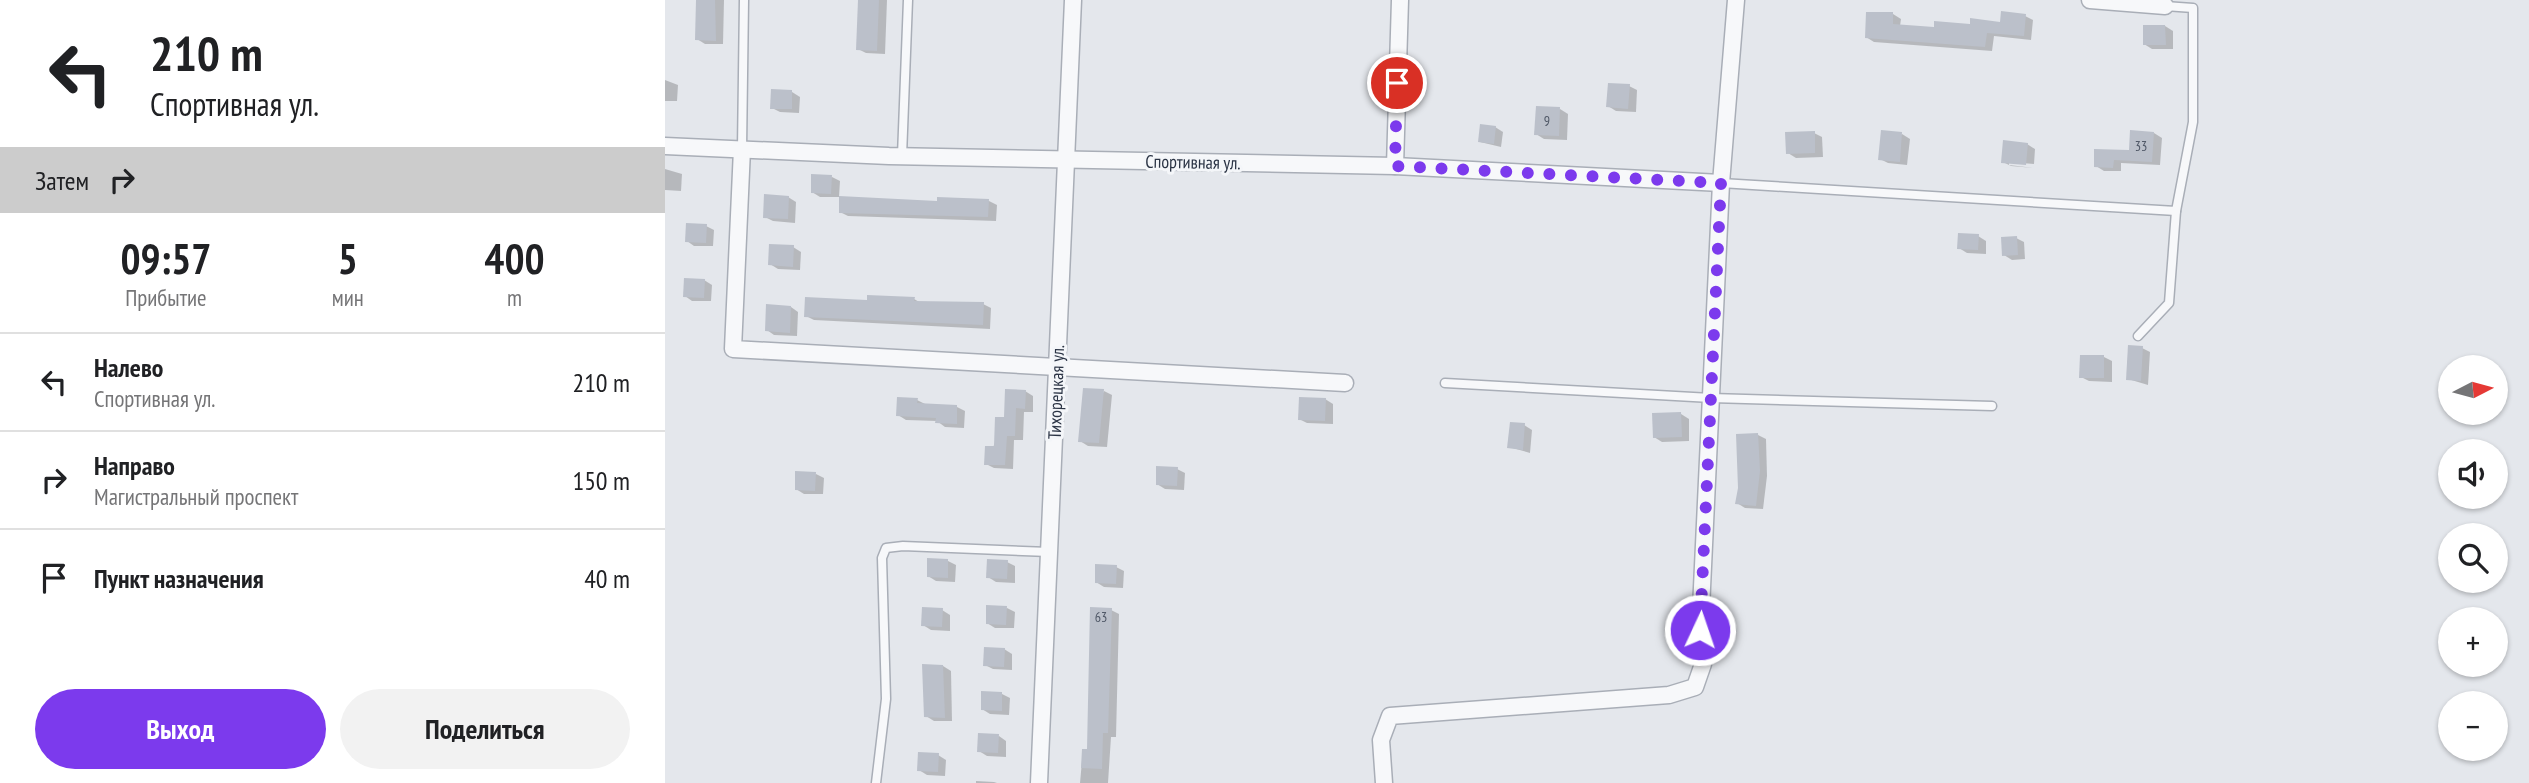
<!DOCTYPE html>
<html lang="ru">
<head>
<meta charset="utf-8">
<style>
	body { margin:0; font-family:"PT Sans Narrow",sans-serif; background:#f2f2f2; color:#202124; height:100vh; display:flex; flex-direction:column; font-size:26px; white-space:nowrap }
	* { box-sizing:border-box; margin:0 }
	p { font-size:23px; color:#757577 }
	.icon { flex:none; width:38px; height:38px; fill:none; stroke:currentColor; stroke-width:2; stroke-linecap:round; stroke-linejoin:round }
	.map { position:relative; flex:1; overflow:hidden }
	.panel { display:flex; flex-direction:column; background:#fff; width:665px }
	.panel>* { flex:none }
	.guide { background:#fff; color:#202124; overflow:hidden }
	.needle { width:46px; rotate:84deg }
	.buttons { position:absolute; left:1773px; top:355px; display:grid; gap:14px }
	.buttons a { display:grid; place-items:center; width:70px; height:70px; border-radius:50%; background:#fff; box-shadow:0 2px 5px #0004; font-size:35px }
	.pin { position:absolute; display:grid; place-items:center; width:60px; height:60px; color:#fff; margin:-30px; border:4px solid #fff; border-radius:50%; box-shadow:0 2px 7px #0007 }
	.me { position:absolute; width:77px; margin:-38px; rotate:3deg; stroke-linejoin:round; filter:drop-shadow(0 0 5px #0008) }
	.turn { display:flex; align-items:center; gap:24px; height:147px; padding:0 35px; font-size:32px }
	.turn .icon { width:91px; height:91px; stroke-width:2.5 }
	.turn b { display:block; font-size:49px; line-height:60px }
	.then { display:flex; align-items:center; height:66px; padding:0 35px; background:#0003; gap:14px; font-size:26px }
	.eta { display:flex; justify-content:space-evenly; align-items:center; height:119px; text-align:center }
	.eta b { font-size:42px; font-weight:800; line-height:49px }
	.cta { display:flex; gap:14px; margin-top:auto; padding:14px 35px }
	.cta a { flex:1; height:80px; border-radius:42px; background:#7c3aed; color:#fff; font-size:28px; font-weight:800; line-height:80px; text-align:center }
	.cta a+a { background:#f2f2f2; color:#202124 }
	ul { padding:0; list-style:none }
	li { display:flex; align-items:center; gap:21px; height:98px; padding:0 35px; border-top:2px solid #e0e0e0 }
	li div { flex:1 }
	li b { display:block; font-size:26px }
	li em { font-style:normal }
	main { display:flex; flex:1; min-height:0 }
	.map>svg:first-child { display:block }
	.shadow { fill:#0003 }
	.building { fill:#bbc0ca }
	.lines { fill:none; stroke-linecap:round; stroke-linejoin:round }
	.lane-casing { stroke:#a9aeb7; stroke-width:11 }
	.street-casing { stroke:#a9aeb7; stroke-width:19 }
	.lane { stroke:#f7f8fa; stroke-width:8 }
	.street { stroke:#f7f8fa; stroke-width:16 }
	.route { stroke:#7c3aed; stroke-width:12; stroke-dasharray:0 21.6 }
	.labels { text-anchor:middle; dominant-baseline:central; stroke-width:6; stroke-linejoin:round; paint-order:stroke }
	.number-label { font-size:14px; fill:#4f5766 }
	.street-label { font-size:18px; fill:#2b3445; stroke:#f4f6f9 }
</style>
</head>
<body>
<main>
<section class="panel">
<div class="guide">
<div class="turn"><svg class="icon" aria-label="left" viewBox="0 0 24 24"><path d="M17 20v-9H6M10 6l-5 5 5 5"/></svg><div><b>210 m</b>Спортивная ул.</div></div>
<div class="then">Затем<svg class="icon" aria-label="right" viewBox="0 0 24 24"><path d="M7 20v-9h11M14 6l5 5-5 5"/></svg></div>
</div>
<div class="eta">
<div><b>09:57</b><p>Прибытие</p></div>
<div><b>5</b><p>мин</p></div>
<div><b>400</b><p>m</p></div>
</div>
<ul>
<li><svg class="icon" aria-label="left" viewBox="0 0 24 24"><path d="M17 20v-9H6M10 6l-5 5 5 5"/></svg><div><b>Налево</b><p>Спортивная ул.</p></div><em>210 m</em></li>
<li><svg class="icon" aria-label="right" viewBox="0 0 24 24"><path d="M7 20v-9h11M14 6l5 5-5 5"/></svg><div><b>Направо</b><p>Магистральный проспект</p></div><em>150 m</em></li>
<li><svg class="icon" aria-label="arrive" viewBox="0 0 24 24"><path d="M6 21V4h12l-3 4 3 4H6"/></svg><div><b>Пункт назначения</b></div><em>40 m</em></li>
</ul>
<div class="cta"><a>Выход</a><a>Поделиться</a></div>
</section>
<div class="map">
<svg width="1864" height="783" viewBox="0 0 1864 783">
	<rect width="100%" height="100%" fill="#e4e7ec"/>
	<!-- shadow -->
	<g class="shadow">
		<polygon points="33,0 59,0 58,44 40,44 32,39"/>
		<polygon points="195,0 222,0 220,54 201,53 193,49"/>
		<polygon points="1228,14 1236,19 1235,26 1271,29 1337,24 1360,16 1368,20 1366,40 1329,36 1327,51 1209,42 1201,37"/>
		<polygon points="1500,26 1508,31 1508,49 1487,49 1479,44"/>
		<polygon points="0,80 13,85 12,101 0,101"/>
		<polygon points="964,86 972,90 971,112 951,111 943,106"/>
		<polygon points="127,92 135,97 134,113 115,112 107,108"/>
		<polygon points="895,109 903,114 902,140 879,139 871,134"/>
		<polygon points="830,127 838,132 836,147 815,142"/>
		<polygon points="1149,133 1157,137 1158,157 1131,158 1123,153"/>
		<polygon points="1489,133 1497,138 1495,165 1456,163 1456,171 1439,171 1431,166 1466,151"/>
		<polygon points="1237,134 1245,139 1242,165 1223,163 1215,159"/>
		<polygon points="1362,144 1370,149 1369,164 1344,162 1344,165 1369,168 1346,166 1338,162"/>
		<polygon points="0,169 17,174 16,191 0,190"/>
		<polygon points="167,177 175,181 174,197 155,197 147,192"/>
		<polygon points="123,197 131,202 130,223 108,221 100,217"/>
		<polygon points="324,201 332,205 331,221 183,216 175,212"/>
		<polygon points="41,226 49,230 48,246 29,246 22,241"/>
		<polygon points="1313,236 1321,241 1321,254 1302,253 1294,248"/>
		<polygon points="1351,238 1359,242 1360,259 1347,260 1339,255"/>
		<polygon points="128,247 136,252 135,270 113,269 105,264"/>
		<polygon points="39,280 47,285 46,301 27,301 20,296"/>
		<polygon points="249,299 256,303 318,304 326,308 325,329 149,320 141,316 203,302"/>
		<polygon points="126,307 133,312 132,336 109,335 102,330"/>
		<polygon points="1477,348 1485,352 1483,385 1463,379"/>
		<polygon points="1439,357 1447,361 1447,382 1424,381 1416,377"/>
		<polygon points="360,391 368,396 368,412 359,412 358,440 349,440 348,469 329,468 321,464 340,419"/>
		<polygon points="439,391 447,395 442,447 423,446 415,441"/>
		<polygon points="660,399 668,404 668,424 642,423 634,419"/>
		<polygon points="252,400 260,404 292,407 300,411 299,428 280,427 272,421 241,420 233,415"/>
		<polygon points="1016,414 1024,419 1024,441 997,442 989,437"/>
		<polygon points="859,425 867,430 865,453 844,447"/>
		<polygon points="1093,435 1101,439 1102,476 1098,509 1080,508 1072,503"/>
		<polygon points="512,469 520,473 519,490 500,489 492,484"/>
		<polygon points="151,474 159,478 158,494 139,494 131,489"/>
		<polygon points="283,561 291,565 290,582 271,581 263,576"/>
		<polygon points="342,562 350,566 350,583 331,582 323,577"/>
		<polygon points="451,567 459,571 458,588 439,587 431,582"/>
		<polygon points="342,608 350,612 349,628 330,628 322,623"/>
		<polygon points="277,610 285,615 285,631 266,630 258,625"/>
		<polygon points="446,610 454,614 451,737 446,737 443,783 415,783 418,750 423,751"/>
		<polygon points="339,649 347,654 347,670 328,669 320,665"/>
		<polygon points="278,666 286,671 287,721 269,721 261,716"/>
		<polygon points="337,694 345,698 344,715 325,714 317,709"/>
		<polygon points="334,736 341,741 341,757 322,756 314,751"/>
		<polygon points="273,755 281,760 280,776 262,775 254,770"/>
		<polygon points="311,781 329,782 332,783 311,783"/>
	</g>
	<!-- building -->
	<g class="building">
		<polygon points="31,0 50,0 51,41 30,40"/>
		<polygon points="193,0 214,0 212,51 191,50"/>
		<polygon points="1336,11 1361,14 1359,36 1322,33 1320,47 1200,38 1201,12 1228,12 1228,24 1269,27 1269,21 1305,24 1305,18 1335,22"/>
		<polygon points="1478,25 1500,25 1501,45 1478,45"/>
		<polygon points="943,83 965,84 963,109 941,107"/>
		<polygon points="106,89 127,90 127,109 105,109"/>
		<polygon points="871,106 895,107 894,136 869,135"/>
		<polygon points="815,124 831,126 829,144 813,142"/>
		<polygon points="1216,130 1237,132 1235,162 1213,160"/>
		<polygon points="1465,130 1489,132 1487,162 1449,160 1448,168 1429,167 1429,149 1464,150"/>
		<polygon points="1150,131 1150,153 1121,154 1120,132"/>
		<polygon points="1338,140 1363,143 1361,165 1336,163"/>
		<polygon points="146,174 167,175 166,194 146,193"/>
		<polygon points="99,194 124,196 123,219 98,218"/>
		<polygon points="174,196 272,201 272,197 324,199 323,217 174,213"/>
		<polygon points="21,223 42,224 41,243 20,242"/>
		<polygon points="1293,233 1314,234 1313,250 1292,249"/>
		<polygon points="1352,236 1353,255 1337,256 1336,237"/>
		<polygon points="104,244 129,245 128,267 103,265"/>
		<polygon points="19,278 40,279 39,298 18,297"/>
		<polygon points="202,295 250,297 249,301 319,302 318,325 139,317 140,297 202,300"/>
		<polygon points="101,304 126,306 125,333 100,331"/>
		<polygon points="1463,345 1478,346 1476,381 1461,380"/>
		<polygon points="1415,355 1439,355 1439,378 1414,378"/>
		<polygon points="418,388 439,389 434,443 413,442"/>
		<polygon points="340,389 361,390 360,409 351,408 350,436 342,436 340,465 319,465 320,446 329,446 330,417 339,417"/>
		<polygon points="232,397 253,398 252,403 292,405 292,424 270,423 271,418 231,416"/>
		<polygon points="634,397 661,398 660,421 633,420"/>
		<polygon points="1016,412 1017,437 988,438 987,413"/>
		<polygon points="845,422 860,423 858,450 842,448"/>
		<polygon points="1093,433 1095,471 1091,506 1070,504 1073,488 1071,434"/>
		<polygon points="491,466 513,467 512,486 491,485"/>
		<polygon points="130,471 151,472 150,491 130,490"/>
		<polygon points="262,558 283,559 283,578 262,577"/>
		<polygon points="322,559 343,560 342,579 321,578"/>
		<polygon points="430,564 452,565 451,584 430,583"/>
		<polygon points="321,605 342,606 341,625 321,624"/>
		<polygon points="257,607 278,608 277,627 256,626"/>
		<polygon points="425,607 447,608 443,733 438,733 437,769 416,768 417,749 422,749"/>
		<polygon points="319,647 340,648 339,667 318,666"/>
		<polygon points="257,664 278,665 280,718 259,717"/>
		<polygon points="316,691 337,692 337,711 316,710"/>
		<polygon points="313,733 334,734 333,753 312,752"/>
		<polygon points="253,752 274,753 273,772 252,771"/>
	</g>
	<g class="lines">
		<!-- lane casing -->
		<g class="lane-casing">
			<g id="lane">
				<polyline points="77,149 79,0"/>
				<polyline points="237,156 243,0"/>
				<polyline points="1056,183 1511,211 1528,122 1528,8 1500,6"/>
				<polyline points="1473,336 1504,303 1511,211"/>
				<polyline points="780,383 1046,398 1327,406"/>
				<polyline points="211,783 221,699 217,558 221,548 238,546 384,552"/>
			</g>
		</g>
		<!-- street casing -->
		<g class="street-casing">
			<g id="street">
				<polyline points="1425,0 1500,6"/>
				<polyline points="0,146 224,156 730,166 1056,183"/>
				<polyline points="77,149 68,349 680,383"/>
				<polyline points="730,166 735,0"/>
				<polyline points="374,783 408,0"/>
				<polyline points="719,783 716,740 725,716 1004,695 1030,687 1038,664 1035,630 1056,183 1071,0"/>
			</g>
		</g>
		<!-- lane -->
		<use href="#lane" class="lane"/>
		<!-- street -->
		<use href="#street" class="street"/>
	</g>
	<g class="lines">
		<!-- route -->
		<polyline class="route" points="732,83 730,166 1056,183 1035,630"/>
	</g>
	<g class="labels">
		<!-- number labels -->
		<g class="number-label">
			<text x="882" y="121">9</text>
			<text x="1476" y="146">33</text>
			<text x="436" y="617">63</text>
		</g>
		<!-- street labels -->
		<g class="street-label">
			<text transform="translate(528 162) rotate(1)">Спортивная ул.</text>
			<text transform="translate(391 392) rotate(-88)">Тихорецкая ул.</text>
		</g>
	</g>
</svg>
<div class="buttons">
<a><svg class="needle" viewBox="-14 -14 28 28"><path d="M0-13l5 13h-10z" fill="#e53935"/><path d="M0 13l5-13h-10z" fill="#757577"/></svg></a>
<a><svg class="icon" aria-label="sound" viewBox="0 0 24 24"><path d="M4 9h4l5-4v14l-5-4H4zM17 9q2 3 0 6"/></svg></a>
<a><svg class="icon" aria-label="search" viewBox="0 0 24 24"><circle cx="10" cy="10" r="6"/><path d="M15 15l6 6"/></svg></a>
<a>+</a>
<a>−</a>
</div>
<div class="pin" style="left:732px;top:83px;background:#d93025"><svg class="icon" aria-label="arrive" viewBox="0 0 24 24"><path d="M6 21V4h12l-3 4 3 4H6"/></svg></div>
<svg class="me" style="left:1035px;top:630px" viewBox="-20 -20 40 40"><circle r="17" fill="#7c3aed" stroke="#fff" stroke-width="3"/><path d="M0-11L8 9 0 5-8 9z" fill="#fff"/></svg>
</div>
</main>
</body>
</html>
